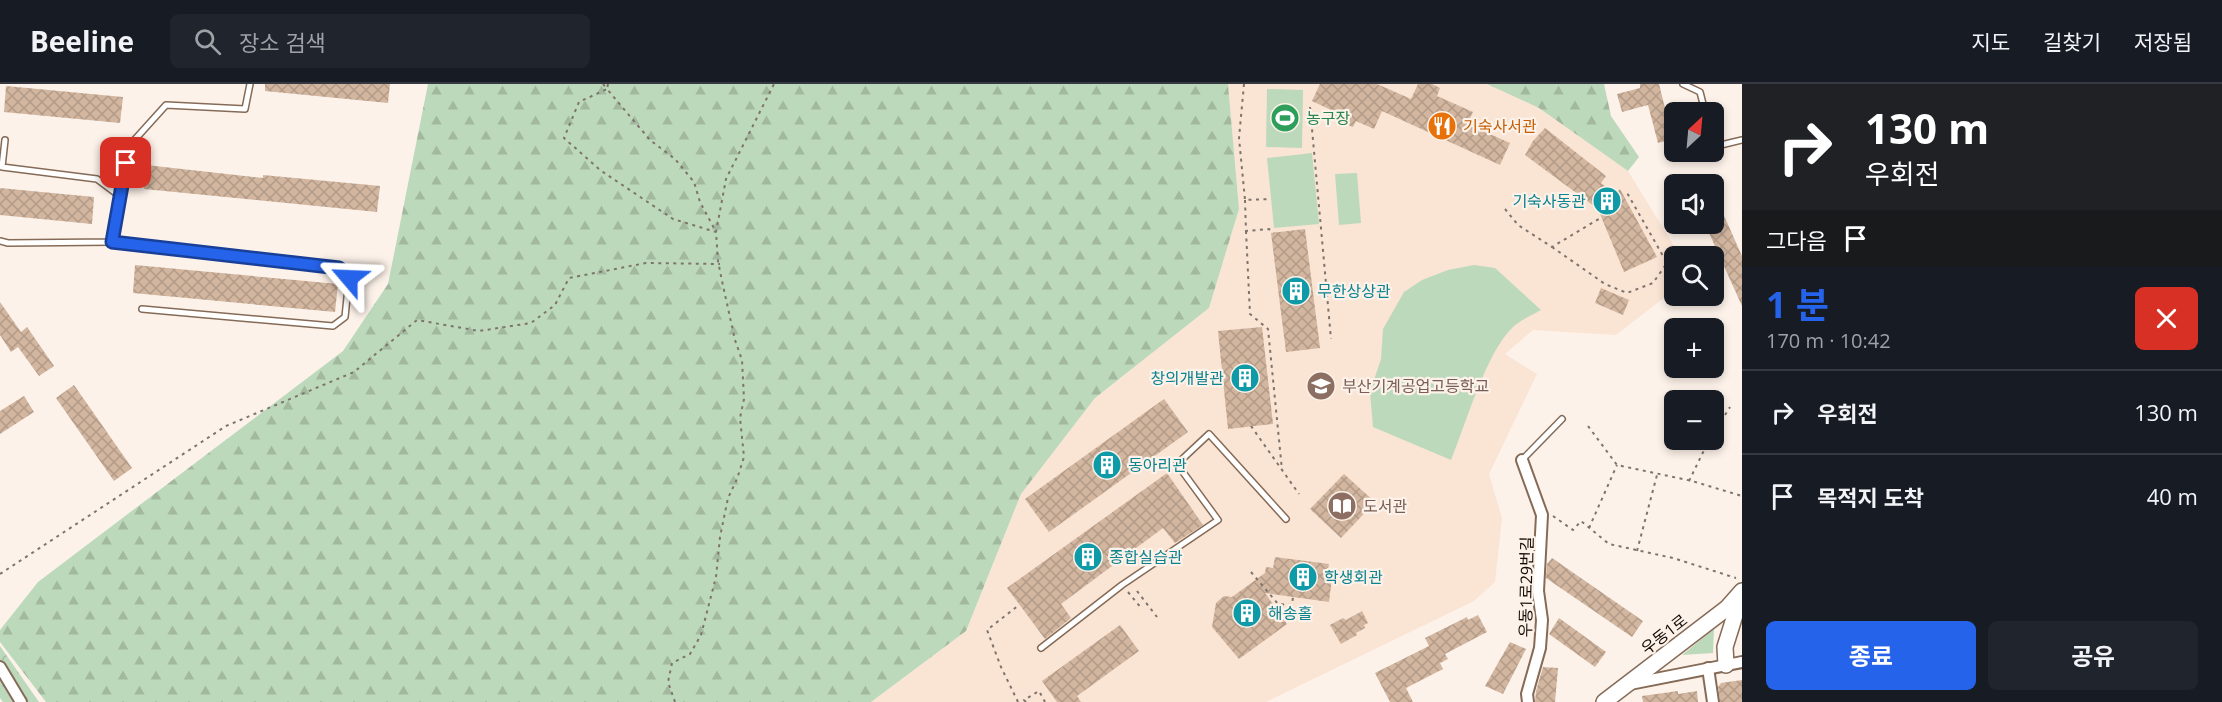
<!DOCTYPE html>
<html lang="ko">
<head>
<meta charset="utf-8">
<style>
	body { margin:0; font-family:"Open Sans","Noto Sans KR",sans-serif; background:#20242c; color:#f1f3f6; height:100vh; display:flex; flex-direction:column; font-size:22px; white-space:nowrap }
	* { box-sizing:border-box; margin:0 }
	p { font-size:20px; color:#9ea1a6 }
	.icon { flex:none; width:33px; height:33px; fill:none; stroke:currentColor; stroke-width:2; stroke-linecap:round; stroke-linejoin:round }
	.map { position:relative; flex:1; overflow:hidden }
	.sheet { display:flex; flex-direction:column; background:#171b24; width:480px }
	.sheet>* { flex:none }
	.guide { background:#202124; color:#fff; overflow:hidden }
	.needle { width:39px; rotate:26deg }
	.buttons { position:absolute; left:1664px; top:18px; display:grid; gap:12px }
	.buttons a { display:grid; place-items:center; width:60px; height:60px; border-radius:9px; background:#171b24; box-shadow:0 3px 9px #0003; font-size:30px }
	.pin { position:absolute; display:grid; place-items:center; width:51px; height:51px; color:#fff; margin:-26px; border-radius:12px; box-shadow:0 3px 9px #0006 }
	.me { position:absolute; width:66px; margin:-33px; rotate:296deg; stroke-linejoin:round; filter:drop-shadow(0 0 4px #0008) }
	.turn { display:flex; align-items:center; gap:21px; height:126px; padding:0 24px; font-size:27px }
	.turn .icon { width:78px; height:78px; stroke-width:2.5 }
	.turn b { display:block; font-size:42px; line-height:51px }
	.then { display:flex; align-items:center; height:57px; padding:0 24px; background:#0003; gap:12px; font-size:22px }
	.round { display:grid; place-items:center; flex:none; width:63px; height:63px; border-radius:9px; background:#20242c }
	.summary { display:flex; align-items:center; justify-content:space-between; height:102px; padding:0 24px }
	h1 { font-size:36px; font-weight:700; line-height:45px; color:#2563eb }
	.button { display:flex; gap:12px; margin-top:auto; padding:12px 24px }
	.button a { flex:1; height:69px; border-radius:9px; background:#2563eb; color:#fff; font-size:24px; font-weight:700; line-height:69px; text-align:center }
	.button a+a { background:#20242c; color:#f1f3f6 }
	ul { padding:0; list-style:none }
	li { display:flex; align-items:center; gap:18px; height:84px; padding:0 24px; border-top:2px solid #363941 }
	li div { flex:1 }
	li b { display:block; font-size:22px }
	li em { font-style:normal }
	header { display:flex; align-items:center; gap:36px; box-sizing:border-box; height:84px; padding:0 30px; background:#171b24; border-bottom:2px solid #363941 }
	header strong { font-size:28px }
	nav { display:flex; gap:33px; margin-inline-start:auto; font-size:21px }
	.search { width:420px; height:54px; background:#20242c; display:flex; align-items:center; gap:15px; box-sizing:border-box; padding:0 21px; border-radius:9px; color:#9ea1a6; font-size:22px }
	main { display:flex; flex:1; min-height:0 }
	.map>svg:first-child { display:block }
	.built { fill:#fae4d4 }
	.grass { fill:#bdd9bb }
	.forest { fill:url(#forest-firs) }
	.park { fill:url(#park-crowns) }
	.building { fill:url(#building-cross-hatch) }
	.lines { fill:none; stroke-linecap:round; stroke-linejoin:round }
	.lane-casing { stroke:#856b57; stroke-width:8 }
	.street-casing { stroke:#856b57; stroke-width:14 }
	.secondary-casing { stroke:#856b57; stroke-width:18 }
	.path { stroke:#7e746d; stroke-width:2; stroke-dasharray:3 4.5; stroke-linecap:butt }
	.lane { stroke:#fff; stroke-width:5 }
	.street { stroke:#fff; stroke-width:10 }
	.secondary { stroke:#fff; stroke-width:15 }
	.route-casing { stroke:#184099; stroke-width:15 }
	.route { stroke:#2563eb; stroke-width:10 }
	.labels { text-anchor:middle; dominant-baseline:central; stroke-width:4.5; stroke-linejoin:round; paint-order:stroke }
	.leisure-label { font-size:16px; fill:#27864d; stroke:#fdf2e9; text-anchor:start }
	.food-label { font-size:16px; fill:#c56008; stroke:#fdf2e9; text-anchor:start }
	.culture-label { font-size:16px; fill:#0d838f; stroke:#fdf2e9; text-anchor:start }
	.education-label { font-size:16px; fill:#785e54; stroke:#fdf2e9; text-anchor:start }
	.street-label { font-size:16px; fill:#140b05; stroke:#fdf2e9 }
</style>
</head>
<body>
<header>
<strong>Beeline</strong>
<div class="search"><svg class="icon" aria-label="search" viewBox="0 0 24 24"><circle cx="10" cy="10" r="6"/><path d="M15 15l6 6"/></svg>장소 검색</div>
<nav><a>지도</a><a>길찾기</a><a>저장됨</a></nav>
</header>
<main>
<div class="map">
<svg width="1742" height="618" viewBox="0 0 1742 618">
	<defs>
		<pattern id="forest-firs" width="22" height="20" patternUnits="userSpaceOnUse" patternTransform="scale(1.5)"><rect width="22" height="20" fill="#bdd9bb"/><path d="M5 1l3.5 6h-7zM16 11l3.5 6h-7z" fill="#a2b99f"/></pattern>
		<pattern id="park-crowns" width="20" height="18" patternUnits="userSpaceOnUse" patternTransform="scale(1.5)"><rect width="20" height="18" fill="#bdd9bb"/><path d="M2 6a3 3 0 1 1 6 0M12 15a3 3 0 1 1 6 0" fill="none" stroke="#a2b99f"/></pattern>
		<pattern id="building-cross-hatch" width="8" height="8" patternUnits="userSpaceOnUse" patternTransform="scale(1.5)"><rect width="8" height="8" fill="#d2b6a0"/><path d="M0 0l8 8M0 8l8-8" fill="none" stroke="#b39b88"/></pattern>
	</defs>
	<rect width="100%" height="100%" fill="#fdf2e9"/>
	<!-- built -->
	<polygon class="built" points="1228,0 1488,0 1539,24 1628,87 1679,170 1680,172 1674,172 1674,206 1616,251 1533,246 1505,270 1537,290 1489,390 1502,434 1495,498 1474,517 1266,618 871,618 966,547 1021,410 1095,314 1209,224 1239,125"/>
	<!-- grass -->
	<g class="grass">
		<polygon points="1267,5 1303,6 1302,64 1266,63"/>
		<polygon points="1312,69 1319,140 1274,144 1267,74"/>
		<polygon points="1357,89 1361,139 1339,141 1335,90"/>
		<path d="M1474,181L1495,184L1541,226C1532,231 1521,236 1513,243C1486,268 1466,340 1451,376L1373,343L1370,308L1381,275L1383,245L1404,208L1422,196L1448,186Z"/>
		<polygon points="1714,545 1713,569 1682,571"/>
	</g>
	<!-- forest -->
	<g class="forest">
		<polygon points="428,0 1228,0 1239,125 1209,224 1095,314 1021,410 966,547 871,618 46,618 0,558 0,546 38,498 343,267 388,200"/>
		<polygon points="1487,0 1604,0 1611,32 1639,73 1628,87 1539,24"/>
	</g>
	<!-- park -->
	<polygon class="park" points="0,562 39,618 3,618 0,614"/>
	<!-- building -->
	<g class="building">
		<polygon points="265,0 390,0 388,19 265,7"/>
		<polygon points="1320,0 1377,0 1411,15 1418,0 1432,0 1440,4 1437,12 1473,28 1467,40 1510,59 1500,81 1382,27 1374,45 1356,37 1353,43 1328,32 1331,26 1312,17"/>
		<polygon points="1640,0 1659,0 1668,36 1674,35 1674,55 1658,59 1648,21 1622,28 1617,10 1640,4"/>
		<polygon points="6,2 123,13 120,39 4,28"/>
		<polygon points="1545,44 1606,92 1601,99 1615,110 1620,105 1657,173 1624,188 1598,125 1525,71 1533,57"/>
		<polygon points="146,81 263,94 263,91 380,102 377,128 144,105"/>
		<polygon points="0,104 94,113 92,140 0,131"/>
		<polygon points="1713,107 1742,172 1742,222 1705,140 1713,140"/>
		<polygon points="1305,145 1320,264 1286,268 1271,149"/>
		<polygon points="135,181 338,200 335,228 133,209"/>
		<polygon points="1601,204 1629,216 1623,231 1595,219"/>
		<polygon points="0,218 21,248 27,243 54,282 39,292 18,263 11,268 0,251"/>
		<polygon points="1262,243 1273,340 1228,345 1218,247"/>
		<polygon points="74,301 132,384 114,397 56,314"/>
		<polygon points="24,312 34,328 0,350 0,327"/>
		<polygon points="1164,315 1188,348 1049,448 1025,415"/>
		<polygon points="1167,389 1203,441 1175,459 1163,444 1061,520 1071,534 1045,555 1007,504"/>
		<polygon points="1344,390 1375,418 1341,454 1310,425"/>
		<polygon points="1275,473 1329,480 1328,485 1333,485 1329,518 1265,509 1287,540 1239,575 1212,543 1216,519 1224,512 1232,513 1265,489 1266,483 1273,484"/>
		<polygon points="1552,474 1643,537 1632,553 1546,494 1547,480"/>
		<polygon points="1362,527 1368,539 1364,541 1365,544 1356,549 1357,551 1341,560 1330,541 1343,534 1346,536"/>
		<polygon points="1478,531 1487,548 1445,570 1448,575 1440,579 1443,585 1406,604 1413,618 1390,618 1375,589 1429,562 1425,554 1467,533 1468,536"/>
		<polygon points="1559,534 1606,568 1595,583 1549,550"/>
		<polygon points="1120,541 1139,567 1077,612 1081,618 1057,618 1042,597"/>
		<polygon points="1510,558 1526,565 1503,610 1485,602"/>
		<polygon points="1543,583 1558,584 1555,618 1535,618 1536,607"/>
		<polygon points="1742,596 1742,618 1720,618 1718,603 1721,599"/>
		<polygon points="1678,607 1678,610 1697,607 1698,618 1643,618 1642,612"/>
	</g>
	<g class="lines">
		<!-- lane casing -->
		<g class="lane-casing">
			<g id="lane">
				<polyline points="1683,0 1700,8 1705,28"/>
				<polyline points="1713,53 1721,61 1742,56"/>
				<polyline points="121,113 129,62 166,21 245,25 250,0"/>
				<polyline points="0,157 8,159 113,158 121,113 97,95 2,83 5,56"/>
				<polyline points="113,158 339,184 349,194 345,233 333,242 142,225"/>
				<polyline points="1522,376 1562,335"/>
				<polyline points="1041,564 1122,501 1218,436 1177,380 1209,350 1286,435"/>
			</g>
		</g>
		<!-- street casing -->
		<g class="street-casing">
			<g id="street">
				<polyline points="1522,376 1542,431 1538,507 1542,536 1540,564 1527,610 1528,618"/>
				<polyline points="0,583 21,618"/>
				<polyline points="1708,584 1713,618"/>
				<polyline points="1630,600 1742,578"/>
			</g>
		</g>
		<!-- secondary casing -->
		<g class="secondary-casing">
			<g id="secondary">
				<polyline points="1726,581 1725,563 1741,512"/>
				<polyline points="1604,618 1727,524 1742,507"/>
			</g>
		</g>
		<!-- path -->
		<g class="path">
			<polyline points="603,0 607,5 579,18 564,54 600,86 673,135 716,148"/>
			<polyline points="608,0 607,5 650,56 675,75 694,98 700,118 715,146"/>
			<polyline points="1244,0 1239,54 1245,116 1271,115"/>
			<polyline points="1310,23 1331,255"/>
			<polyline points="1245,116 1246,147 1269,145 1274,149"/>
			<polyline points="1505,125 1518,141 1552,163 1602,133"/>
			<polyline points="1246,147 1250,230 1268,245 1282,386"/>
			<polyline points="1552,163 1605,200 1627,209 1653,199 1667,179 1626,107"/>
			<polyline points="1251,342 1299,410"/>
			<polyline points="1588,342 1617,381 1692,397 1742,412"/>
			<polyline points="1713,350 1730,323"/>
			<polyline points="1689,397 1709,356"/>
			<polyline points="1553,432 1573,446 1581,437 1609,460 1673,474 1736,494"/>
			<polyline points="1589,444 1617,381"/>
			<polyline points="1637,467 1657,391"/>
			<polyline points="1251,488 1278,520 1292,521 1293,513"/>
			<polyline points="0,490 226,342 354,288 417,236 479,247 531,239 555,221 569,194 646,179 720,180"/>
			<polyline points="1137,507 1157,533"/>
			<polyline points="1128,508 1142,525"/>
			<polyline points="675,618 668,598 672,579 690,570 701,551 716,493 720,453 728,414 737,395 744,373 740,334 744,315 742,276 735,256 722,197 718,177 716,148 726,95 774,0"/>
			<polyline points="1018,618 1001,583 987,546 1019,521"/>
			<polyline points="1026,618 1024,616 1039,607 1045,618"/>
		</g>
		<!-- lane -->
		<use href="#lane" class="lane"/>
		<!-- street -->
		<use href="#street" class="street"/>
		<!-- secondary -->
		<use href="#secondary" class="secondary"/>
	</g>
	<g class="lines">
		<!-- route casing -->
		<g class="route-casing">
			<polyline id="route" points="126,79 112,158 339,184 349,194"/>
		</g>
		<!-- route -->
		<use href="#route" class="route"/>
	</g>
	<!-- icons -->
	<defs>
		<g id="stadium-disc" transform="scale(1.5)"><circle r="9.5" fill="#2e9e5b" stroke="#fdf2e9"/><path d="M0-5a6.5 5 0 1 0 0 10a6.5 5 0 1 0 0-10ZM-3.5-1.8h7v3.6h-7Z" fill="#fff"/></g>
		<g id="restaurant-disc" transform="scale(1.5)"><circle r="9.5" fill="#e8710a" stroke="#fdf2e9"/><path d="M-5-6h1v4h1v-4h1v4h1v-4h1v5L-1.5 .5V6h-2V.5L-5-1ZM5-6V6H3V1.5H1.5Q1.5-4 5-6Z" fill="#fff"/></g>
		<g id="building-disc" transform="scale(1.5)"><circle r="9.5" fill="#0f9aa8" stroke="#fdf2e9"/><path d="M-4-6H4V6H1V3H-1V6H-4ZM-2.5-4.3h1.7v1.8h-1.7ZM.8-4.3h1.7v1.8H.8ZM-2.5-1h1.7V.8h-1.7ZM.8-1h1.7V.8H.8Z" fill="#fff"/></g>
		<g id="school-disc" transform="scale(1.5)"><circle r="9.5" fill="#8d6e63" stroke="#fdf2e9"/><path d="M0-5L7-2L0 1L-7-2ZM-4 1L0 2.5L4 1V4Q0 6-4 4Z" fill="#fff"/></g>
		<g id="library-disc" transform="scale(1.5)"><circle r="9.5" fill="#8d6e63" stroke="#fdf2e9"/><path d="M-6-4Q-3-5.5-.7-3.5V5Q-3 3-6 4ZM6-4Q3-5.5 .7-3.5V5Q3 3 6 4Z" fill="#fff"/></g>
	</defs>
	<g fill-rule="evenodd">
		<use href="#stadium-disc" x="1285" y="34"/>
		<use href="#restaurant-disc" x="1442" y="42"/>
		<use href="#building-disc" x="1607" y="117"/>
		<use href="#building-disc" x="1296" y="207"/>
		<use href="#building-disc" x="1245" y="294"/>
		<use href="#school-disc" x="1321" y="302"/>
		<use href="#building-disc" x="1107" y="381"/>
		<use href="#library-disc" x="1342" y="422"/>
		<use href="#building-disc" x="1088" y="473"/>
		<use href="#building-disc" x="1303" y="493"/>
		<use href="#building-disc" x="1247" y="529"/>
	</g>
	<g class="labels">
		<!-- leisure labels -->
		<g class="leisure-label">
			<text x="1306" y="34">농구장</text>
		</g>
		<!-- food labels -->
		<g class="food-label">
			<text x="1463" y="42">기숙사서관</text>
		</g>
		<!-- culture labels -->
		<g class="culture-label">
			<text x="1586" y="117" text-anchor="end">기숙사동관</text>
			<text x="1317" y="207">무한상상관</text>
			<text x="1224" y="294" text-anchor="end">창의개발관</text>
			<text x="1128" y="381">동아리관</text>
			<text x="1109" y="473">종합실습관</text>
			<text x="1324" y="493">학생회관</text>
			<text x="1268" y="529">해송홀</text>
		</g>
		<!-- education labels -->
		<g class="education-label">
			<text x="1342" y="302">부산기계공업고등학교</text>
			<text x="1363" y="422">도서관</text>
		</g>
		<!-- street labels -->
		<g class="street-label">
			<text transform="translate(1526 503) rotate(-89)">우동1로29번길</text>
			<text transform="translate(1664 550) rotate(-38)">우동1로</text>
		</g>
	</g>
</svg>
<div class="buttons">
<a><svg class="needle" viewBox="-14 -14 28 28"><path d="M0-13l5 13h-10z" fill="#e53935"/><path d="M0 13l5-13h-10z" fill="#9ea1a6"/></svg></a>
<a><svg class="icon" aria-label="sound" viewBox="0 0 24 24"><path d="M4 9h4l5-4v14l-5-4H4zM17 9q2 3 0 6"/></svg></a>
<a><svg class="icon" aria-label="search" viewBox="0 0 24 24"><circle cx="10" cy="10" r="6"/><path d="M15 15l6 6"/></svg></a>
<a>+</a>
<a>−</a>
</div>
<div class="pin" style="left:126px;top:79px;background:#d93025"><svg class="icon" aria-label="arrive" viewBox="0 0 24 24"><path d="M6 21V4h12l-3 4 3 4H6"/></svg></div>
<svg class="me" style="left:349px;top:194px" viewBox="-20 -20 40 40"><path d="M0-17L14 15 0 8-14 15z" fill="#2563eb" stroke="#fff" stroke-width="4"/></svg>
</div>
<section class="sheet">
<div class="guide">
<div class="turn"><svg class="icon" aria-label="right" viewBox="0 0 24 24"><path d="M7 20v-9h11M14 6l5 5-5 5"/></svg><div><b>130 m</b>우회전</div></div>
<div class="then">그다음<svg class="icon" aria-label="arrive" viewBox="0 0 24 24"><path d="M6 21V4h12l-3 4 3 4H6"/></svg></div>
</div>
<div class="summary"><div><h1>1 분</h1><p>170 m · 10:42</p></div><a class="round" style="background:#d93025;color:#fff"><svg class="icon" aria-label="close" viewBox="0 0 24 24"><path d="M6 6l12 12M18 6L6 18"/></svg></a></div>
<ul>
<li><svg class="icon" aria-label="right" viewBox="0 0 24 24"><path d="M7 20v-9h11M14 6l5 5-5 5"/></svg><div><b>우회전</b></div><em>130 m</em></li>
<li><svg class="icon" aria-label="arrive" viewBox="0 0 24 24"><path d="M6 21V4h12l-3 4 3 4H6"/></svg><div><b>목적지 도착</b></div><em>40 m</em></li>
</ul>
<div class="button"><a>종료</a><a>공유</a></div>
</section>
</main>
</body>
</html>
